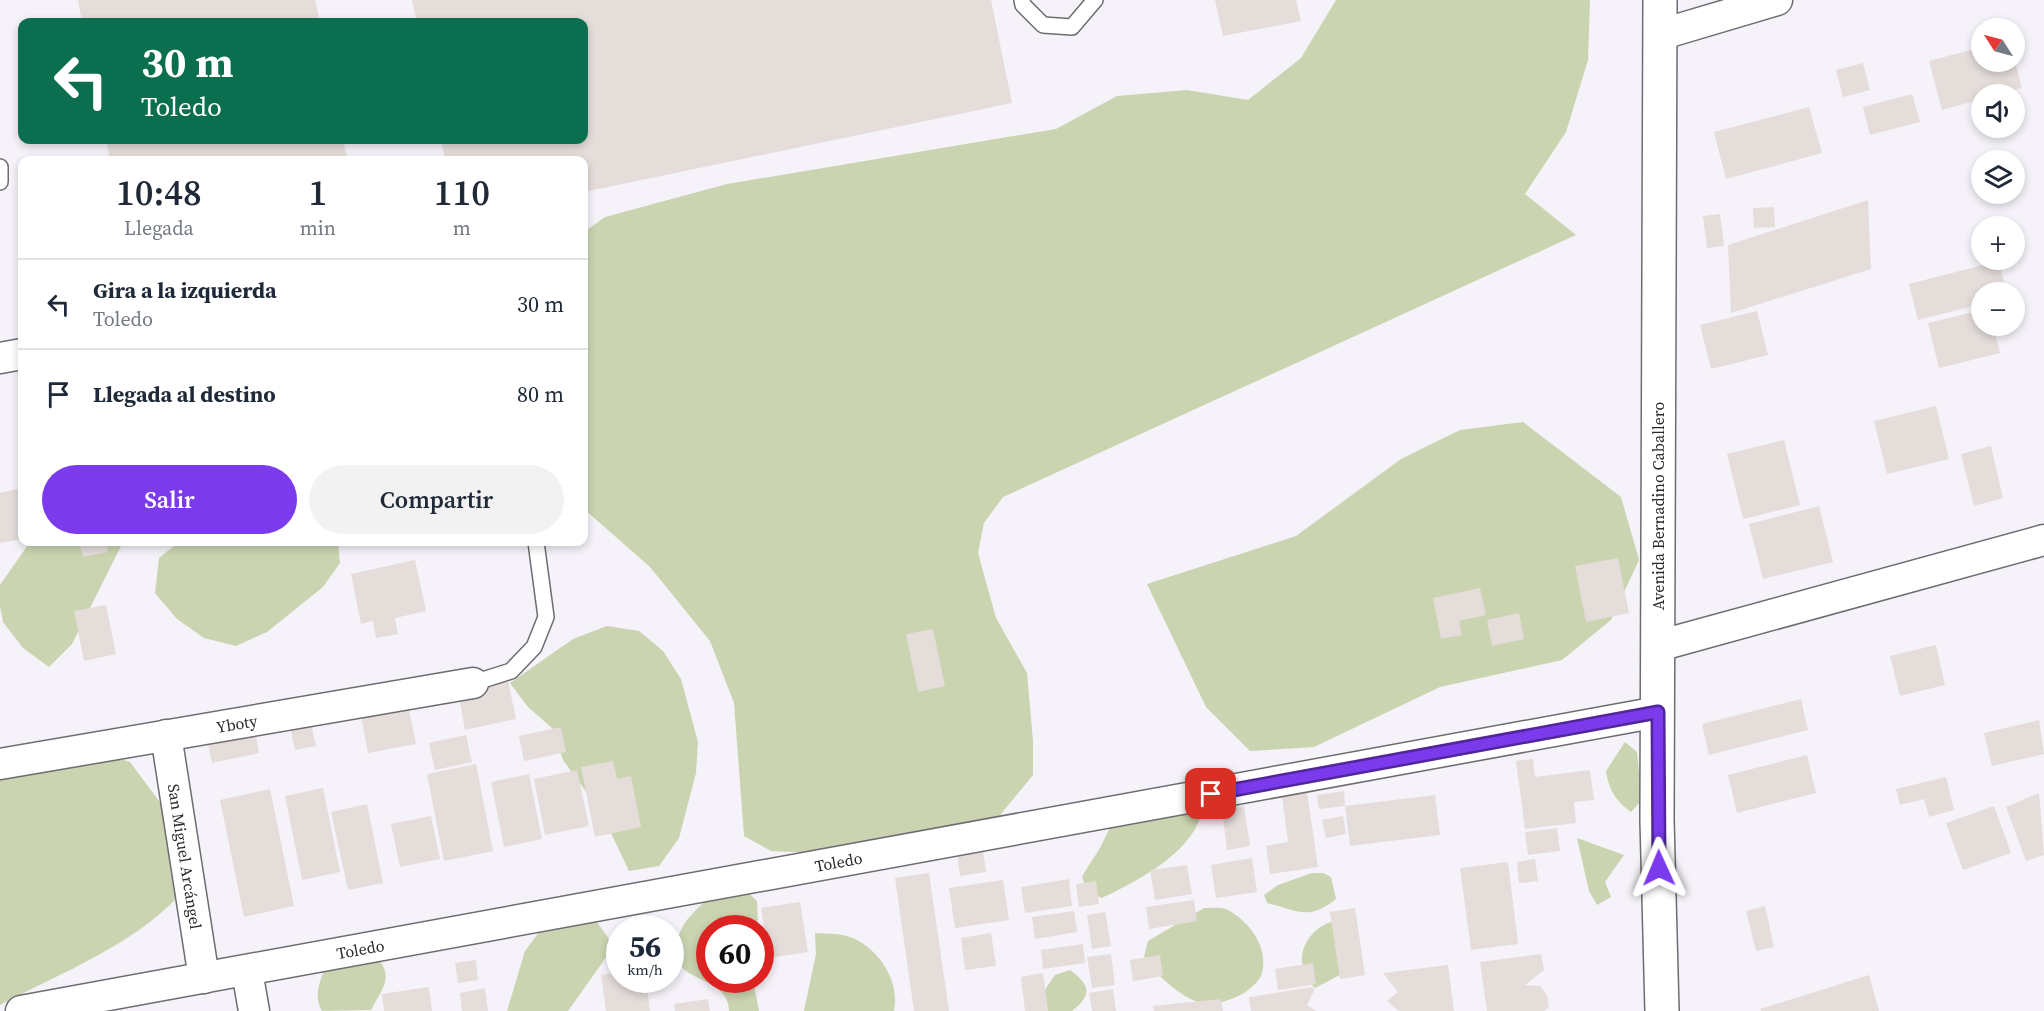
<!DOCTYPE html>
<html lang="es">
<head>
<meta charset="utf-8">
<style>
	body { margin:0; font-family:"Source Serif 4",serif; background:#f2f2f3; color:#1f2937; height:100vh; display:flex; flex-direction:column; font-size:22px; white-space:nowrap }
	* { box-sizing:border-box; margin:0 }
	p { font-size:20px; color:#747a83 }
	.icon { flex:none; width:33px; height:33px; fill:none; stroke:currentColor; stroke-width:2; stroke-linecap:round; stroke-linejoin:round }
	.map { position:relative; flex:1; overflow:hidden }
	.sheet { position:absolute; left:18px; top:156px; width:570px; height:390px; display:flex; flex-direction:column; background:#fff; border-radius:12px; box-shadow:0 3px 9px #0003 }
	.sheet>* { flex:none }
	.guide { position:absolute; left:18px; top:18px; width:570px; height:126px; border-radius:12px; box-shadow:0 3px 9px #0003; background:#0b6e4f; color:#fff; overflow:hidden }
	.needle { width:39px; rotate:306deg }
	.fabs { position:absolute; left:1971px; top:18px; display:grid; gap:12px }
	.fabs a { display:grid; place-items:center; width:54px; height:54px; border-radius:50%; background:#fff; box-shadow:0 3px 9px #0003; font-size:30px }
	.speed { position:absolute; left:606px; top:915px; display:flex; gap:12px; font-size:30px; font-weight:700; text-align:center }
	.speed>* { display:grid; place-content:center; width:78px; height:78px; border-radius:50%; background:#fff; box-shadow:0 3px 9px #0003; line-height:1 }
	.speed small { font-size:15px; font-weight:400 }
	.speed .limit { border:9px solid #d22; background:#fff; color:#111 }
	.pin { position:absolute; display:grid; place-items:center; width:51px; height:51px; color:#fff; margin:-26px; border-radius:12px; box-shadow:0 3px 9px #0006 }
	.me { position:absolute; width:66px; margin:-33px; rotate:359deg; stroke-linejoin:round; filter:drop-shadow(0 0 4px #0008) }
	.turn { display:flex; align-items:center; gap:21px; height:126px; padding:0 24px; font-size:27px }
	.turn .icon { width:78px; height:78px; stroke-width:2.5 }
	.turn b { display:block; font-size:42px; line-height:51px }
	.eta { display:flex; justify-content:space-evenly; align-items:center; height:102px; text-align:center }
	.eta b { font-size:36px; font-weight:600; line-height:42px }
	.action { display:flex; gap:12px; margin-top:auto; padding:12px 24px }
	.action a { flex:1; height:69px; border-radius:36px; background:#7c3aed; color:#fff; font-size:24px; font-weight:600; line-height:69px; text-align:center }
	.action a+a { background:#f2f2f3; color:#1f2937 }
	ul { padding:0; list-style:none }
	li { display:flex; align-items:center; gap:18px; height:90px; padding:0 24px; border-top:2px solid #e0e1e3 }
	li div { flex:1 }
	li b { display:block; font-size:22px }
	li em { font-style:normal }
	.map>svg:first-child { display:block }
	.green { fill:#cad4b0 }
	.building { fill:#e4ddda }
	.lines { fill:none; stroke-linecap:round; stroke-linejoin:round }
	.service-casing { stroke:#6e6b71; stroke-width:18 }
	.minor-casing { stroke:#6e6b71; stroke-width:33 }
	.primary-casing { stroke:#6e6b71; stroke-width:36 }
	.service { stroke:#fff; stroke-width:15 }
	.minor { stroke:#fff; stroke-width:30 }
	.primary { stroke:#fff; stroke-width:33 }
	.route-casing { stroke:#51269a; stroke-width:15 }
	.route { stroke:#7c3aed; stroke-width:10 }
	.labels { text-anchor:middle; dominant-baseline:central; stroke-width:6; stroke-linejoin:round; paint-order:stroke }
	.street-label { font-size:16px; fill:#29282a; stroke:#fff }
</style>
</head>
<body>
<div class="map">
<svg width="2044" height="1011" viewBox="0 0 2044 1011">
	<rect width="100%" height="100%" fill="#f5f2f9"/>
	<!-- green -->
	<g class="green">
		<polygon points="1336,0 1590,0 1588,60 1566,132 1525,194 1576,235 1003,497 984,523 978,553 996,618 1027,673 1033,741 1033,775 992,825 867,855 771,851 744,836 734,703 710,641 650,567 584,509 584,232 605,217 727,184 1056,129 1117,96 1187,90 1248,100 1301,58"/>
		<polygon points="1523,422 1621,497 1639,560 1611,620 1562,660 1440,687 1314,747 1250,751 1206,707 1147,584 1296,536 1401,459 1460,430"/>
		<polygon points="30,542 123,542 72,644 49,667 23,648 3,622 0,606 0,585"/>
		<polygon points="179,542 338,542 340,563 323,587 267,632 236,646 204,638 177,619 155,593 159,558"/>
		<polygon points="607,626 639,631 663,651 681,679 698,742 696,773 679,838 659,866 629,871 601,812 563,760 552,728 528,707 510,683 573,639"/>
		<path d="M1625,742L1637,752L1642,800L1631,812C1615,800 1609,790 1606,771Z"/>
		<path d="M95,751L130,762L182,832L179,896C131,946 61,973 0,1005V753Z"/>
		<path d="M1158,787L1175,788L1202,810C1195,851 1138,881 1102,898L1088,892L1082,877C1088,865 1096,856 1102,844C1118,813 1121,794 1158,787Z"/>
		<polygon points="1577,838 1624,855 1605,882 1611,897 1597,905 1589,891"/>
		<path d="M1312,873H1323L1331,877L1336,899C1308,921 1299,911 1267,903L1264,895L1278,885Z"/>
		<path d="M745,890L757,901L758,928H710V980H753L759,1011H729C729,969 655,988 681,930C687,916 705,902 715,891Z"/>
		<path d="M1204,908C1210,908 1220,907 1226,909C1249,920 1269,948 1262,973C1260,981 1251,988 1244,993C1236,998 1214,1006 1205,1004C1183,1000 1156,975 1144,957L1148,941Z"/>
		<polygon points="594,918 614,946 568,1011 507,1011 525,951 545,924"/>
		<path d="M1333,921L1349,964L1338,976L1315,988C1290,964 1303,931 1333,921Z"/>
		<path d="M815,933C828,934 841,933 853,938C880,950 900,982 894,1011H804L816,954Z"/>
		<path d="M374,954C395,976 384,986 371,1010L322,1011C314,997 319,984 324,970Z"/>
		<path d="M1070,970C1090,985 1093,994 1072,1011H1046L1038,1000L1055,975Z"/>
	</g>
	<!-- building -->
	<g class="building">
		<polygon points="78,0 315,0 320,22 82,22"/>
		<polygon points="412,0 991,0 1012,103 584,192 584,160 445,160 441,140 584,140 584,22 417,22"/>
		<polygon points="1215,0 1296,0 1301,21 1223,36"/>
		<polygon points="1982,47 1982,62 2015,62 2022,88 1999,94 1982,94 1982,99 1942,110 1929,61"/>
		<polygon points="1863,63 1870,90 1843,97 1836,70"/>
		<polygon points="1912,94 1920,122 1870,135 1863,107"/>
		<polygon points="1809,107 1822,153 1726,179 1714,132"/>
		<polygon points="106,140 343,140 348,160 110,160"/>
		<polygon points="1868,200 1871,269 1731,313 1728,245"/>
		<polygon points="1774,207 1775,227 1754,228 1753,208"/>
		<polygon points="1720,214 1724,246 1707,248 1703,216"/>
		<polygon points="1999,261 2006,292 1982,292 1982,304 1918,320 1909,284"/>
		<polygon points="1982,310 1982,326 1993,326 2000,353 1939,368 1928,323"/>
		<polygon points="1757,311 1768,355 1711,369 1700,325"/>
		<polygon points="1936,406 1949,459 1887,474 1874,421"/>
		<polygon points="1784,440 1800,505 1743,519 1727,454"/>
		<polygon points="1991,446 2003,498 1974,506 1961,454"/>
		<polygon points="22,488 22,539 0,543 0,493"/>
		<polygon points="1819,506 1833,562 1763,579 1749,524"/>
		<polygon points="79,542 106,542 108,552 83,557"/>
		<polygon points="1618,558 1629,613 1586,622 1575,566"/>
		<polygon points="415,560 426,611 395,618 398,634 376,638 373,621 361,624 351,574"/>
		<polygon points="1480,588 1486,615 1459,621 1462,635 1441,639 1433,598"/>
		<polygon points="106,605 116,654 84,661 74,611"/>
		<polygon points="1519,613 1524,639 1492,646 1487,620"/>
		<polygon points="933,629 945,686 918,692 906,634"/>
		<polygon points="1936,645 1945,685 1900,696 1890,656"/>
		<polygon points="508,681 516,719 465,730 458,691"/>
		<polygon points="1801,699 1808,730 1709,755 1702,724"/>
		<polygon points="407,700 416,744 368,753 360,710"/>
		<polygon points="310,719 316,746 295,750 289,723"/>
		<polygon points="2039,720 2044,754 1992,766 1984,733"/>
		<polygon points="561,727 566,752 524,761 519,736"/>
		<polygon points="256,735 259,753 212,763 208,744"/>
		<polygon points="466,735 472,762 435,770 429,743"/>
		<polygon points="1807,755 1816,793 1737,813 1728,775"/>
		<polygon points="1533,759 1535,777 1590,770 1594,800 1574,802 1576,823 1525,829 1516,761"/>
		<polygon points="613,761 617,779 631,776 641,827 595,837 581,767"/>
		<polygon points="476,764 493,851 444,861 427,774"/>
		<polygon points="577,770 589,826 545,835 534,779"/>
		<polygon points="529,774 542,839 504,847 491,782"/>
		<polygon points="1946,777 1954,810 1929,817 1924,799 1900,805 1896,789"/>
		<polygon points="323,788 340,872 302,880 285,796"/>
		<polygon points="270,789 294,906 244,917 220,800"/>
		<polygon points="1344,791 1345,806 1319,809 1317,795"/>
		<polygon points="1307,792 1318,867 1270,874 1266,846 1288,842 1282,796"/>
		<polygon points="2039,793 2044,855 2026,861 2006,807"/>
		<polygon points="1435,795 1440,835 1350,846 1345,806"/>
		<polygon points="367,804 383,883 348,890 331,812"/>
		<polygon points="1244,806 1250,846 1227,850 1222,809"/>
		<polygon points="1994,806 2011,853 1963,870 1946,823"/>
		<polygon points="431,816 440,859 400,867 391,824"/>
		<polygon points="1343,816 1346,834 1326,838 1322,820"/>
		<polygon points="1557,828 1560,851 1528,855 1525,832"/>
		<polygon points="983,851 986,872 960,876 957,855"/>
		<polygon points="1252,858 1257,892 1216,898 1211,865"/>
		<polygon points="1535,859 1538,881 1519,883 1517,862"/>
		<polygon points="1508,862 1518,944 1471,950 1460,868"/>
		<polygon points="1187,865 1192,894 1155,900 1150,870"/>
		<polygon points="929,873 949,1011 914,1011 895,878"/>
		<polygon points="1069,879 1072,906 1025,913 1021,887"/>
		<polygon points="1003,880 1009,920 955,928 949,888"/>
		<polygon points="1096,881 1099,904 1079,907 1076,884"/>
		<polygon points="1194,900 1197,921 1149,929 1146,907"/>
		<polygon points="800,902 808,952 769,958 761,908"/>
		<polygon points="1765,906 1774,947 1756,951 1746,911"/>
		<polygon points="1355,908 1365,975 1340,979 1330,912"/>
		<polygon points="1074,911 1077,932 1035,939 1032,917"/>
		<polygon points="1105,912 1111,946 1092,949 1087,915"/>
		<polygon points="991,933 996,966 965,970 961,938"/>
		<polygon points="1083,944 1085,963 1043,969 1041,950"/>
		<polygon points="1111,954 1115,985 1092,988 1087,957"/>
		<polygon points="1541,954 1544,970 1525,985 1540,986 1547,995 1549,1007 1544,1011 1487,1011 1480,962"/>
		<polygon points="1160,955 1163,976 1133,981 1130,960"/>
		<polygon points="476,960 478,980 458,983 455,963"/>
		<polygon points="1313,963 1316,984 1278,990 1275,969"/>
		<polygon points="1448,965 1454,1011 1399,1011 1387,1001 1398,992 1383,973"/>
		<polygon points="620,972 620,980 646,980 650,1011 606,1011 601,975"/>
		<polygon points="1043,973 1048,1011 1025,1011 1021,977"/>
		<polygon points="1869,975 1879,1011 1761,1011 1760,1009"/>
		<polygon points="429,987 432,1011 384,1011 382,994"/>
		<polygon points="1313,987 1314,991 1307,1005 1316,1011 1251,1011 1249,997"/>
		<polygon points="485,988 488,1011 462,1011 460,993"/>
		<polygon points="1113,989 1116,1011 1092,1011 1089,993"/>
		<polygon points="708,999 710,1011 675,1011 674,1004"/>
		<polygon points="1221,999 1223,1011 1154,1011 1153,1006"/>
	</g>
	<g class="lines">
		<!-- service casing -->
		<g class="service-casing">
			<g id="service">
				<polyline points="1022,0 1023,5 1043,25 1072,27 1095,0"/>
				<polyline points="0,167 0,182"/>
				<polyline points="473,683 511,671 534,647 546,617 536,542"/>
			</g>
		</g>
		<!-- minor casing -->
		<g class="minor-casing">
			<g id="minor">
				<polyline points="1659,35 1777,0"/>
				<polyline points="0,358 22,354"/>
				<polyline points="1658,646 2044,540"/>
				<path id="s1" d="M166,735L204,978"/>
				<path id="s2" d="M0,764L473,683"/>
				<polyline points="247,971 254,1011"/>
				<path id="s3" d="M21,1011L1658,712"/>
			</g>
		</g>
		<!-- primary casing -->
		<g class="primary-casing">
			<polyline id="primary" points="1660,0 1657,820 1662,1011"/>
		</g>
		<!-- service -->
		<use href="#service" class="service"/>
		<!-- minor -->
		<use href="#minor" class="minor"/>
		<!-- primary -->
		<use href="#primary" class="primary"/>
	</g>
	<g class="lines">
		<!-- route casing -->
		<g class="route-casing">
			<polyline id="route" points="1211,794 1658,712 1659,868"/>
		</g>
		<!-- route -->
		<use href="#route" class="route"/>
	</g>
	<g class="labels">
		<!-- street labels -->
		<g class="street-label">
			<text transform="translate(1658 506) rotate(-90)">Avenida Bernadino Caballero</text>
			<text stroke="none"><textPath href="#s2" startOffset="240">Yboty</textPath></text>
			<text stroke="none"><textPath href="#s1" startOffset="123">San Miguel Arcángel</textPath></text>
			<text stroke="none"><textPath href="#s3" startOffset="831">Toledo</textPath></text>
			<text stroke="none"><textPath href="#s3" startOffset="345">Toledo</textPath></text>
		</g>
	</g>
</svg>
<div class="fabs">
<a><svg class="needle" viewBox="-14 -14 28 28"><path d="M0-13l5 13h-10z" fill="#e53935"/><path d="M0 13l5-13h-10z" fill="#747a83"/></svg></a>
<a><svg class="icon" aria-label="sound" viewBox="0 0 24 24"><path d="M4 9h4l5-4v14l-5-4H4zM17 9q2 3 0 6"/></svg></a>
<a><svg class="icon" aria-label="layers" viewBox="0 0 24 24"><path d="M12 4l9 5-9 5-9-5zM3 14l9 5 9-5"/></svg></a>
<a>+</a>
<a>−</a>
</div>
<div class="speed"><div>56<small>km/h</small></div><div class="limit">60</div></div>
<div class="pin" style="left:1211px;top:794px;background:#d93025"><svg class="icon" aria-label="arrive" viewBox="0 0 24 24"><path d="M6 21V4h12l-3 4 3 4H6"/></svg></div>
<svg class="me" style="left:1659px;top:868px" viewBox="-20 -20 40 40"><path d="M0-17L14 15 0 8-14 15z" fill="#7c3aed" stroke="#fff" stroke-width="4"/></svg>
<div class="guide">
<div class="turn"><svg class="icon" aria-label="left" viewBox="0 0 24 24"><path d="M17 20v-9H6M10 6l-5 5 5 5"/></svg><div><b>30 m</b>Toledo</div></div>
</div>
<section class="sheet">
<div class="eta">
<div><b>10:48</b><p>Llegada</p></div>
<div><b>1</b><p>min</p></div>
<div><b>110</b><p>m</p></div>
</div>
<ul>
<li><svg class="icon" aria-label="left" viewBox="0 0 24 24"><path d="M17 20v-9H6M10 6l-5 5 5 5"/></svg><div><b>Gira a la izquierda</b><p>Toledo</p></div><em>30 m</em></li>
<li><svg class="icon" aria-label="arrive" viewBox="0 0 24 24"><path d="M6 21V4h12l-3 4 3 4H6"/></svg><div><b>Llegada al destino</b></div><em>80 m</em></li>
</ul>
<div class="action"><a>Salir</a><a>Compartir</a></div>
</section>
</div>
</body>
</html>
